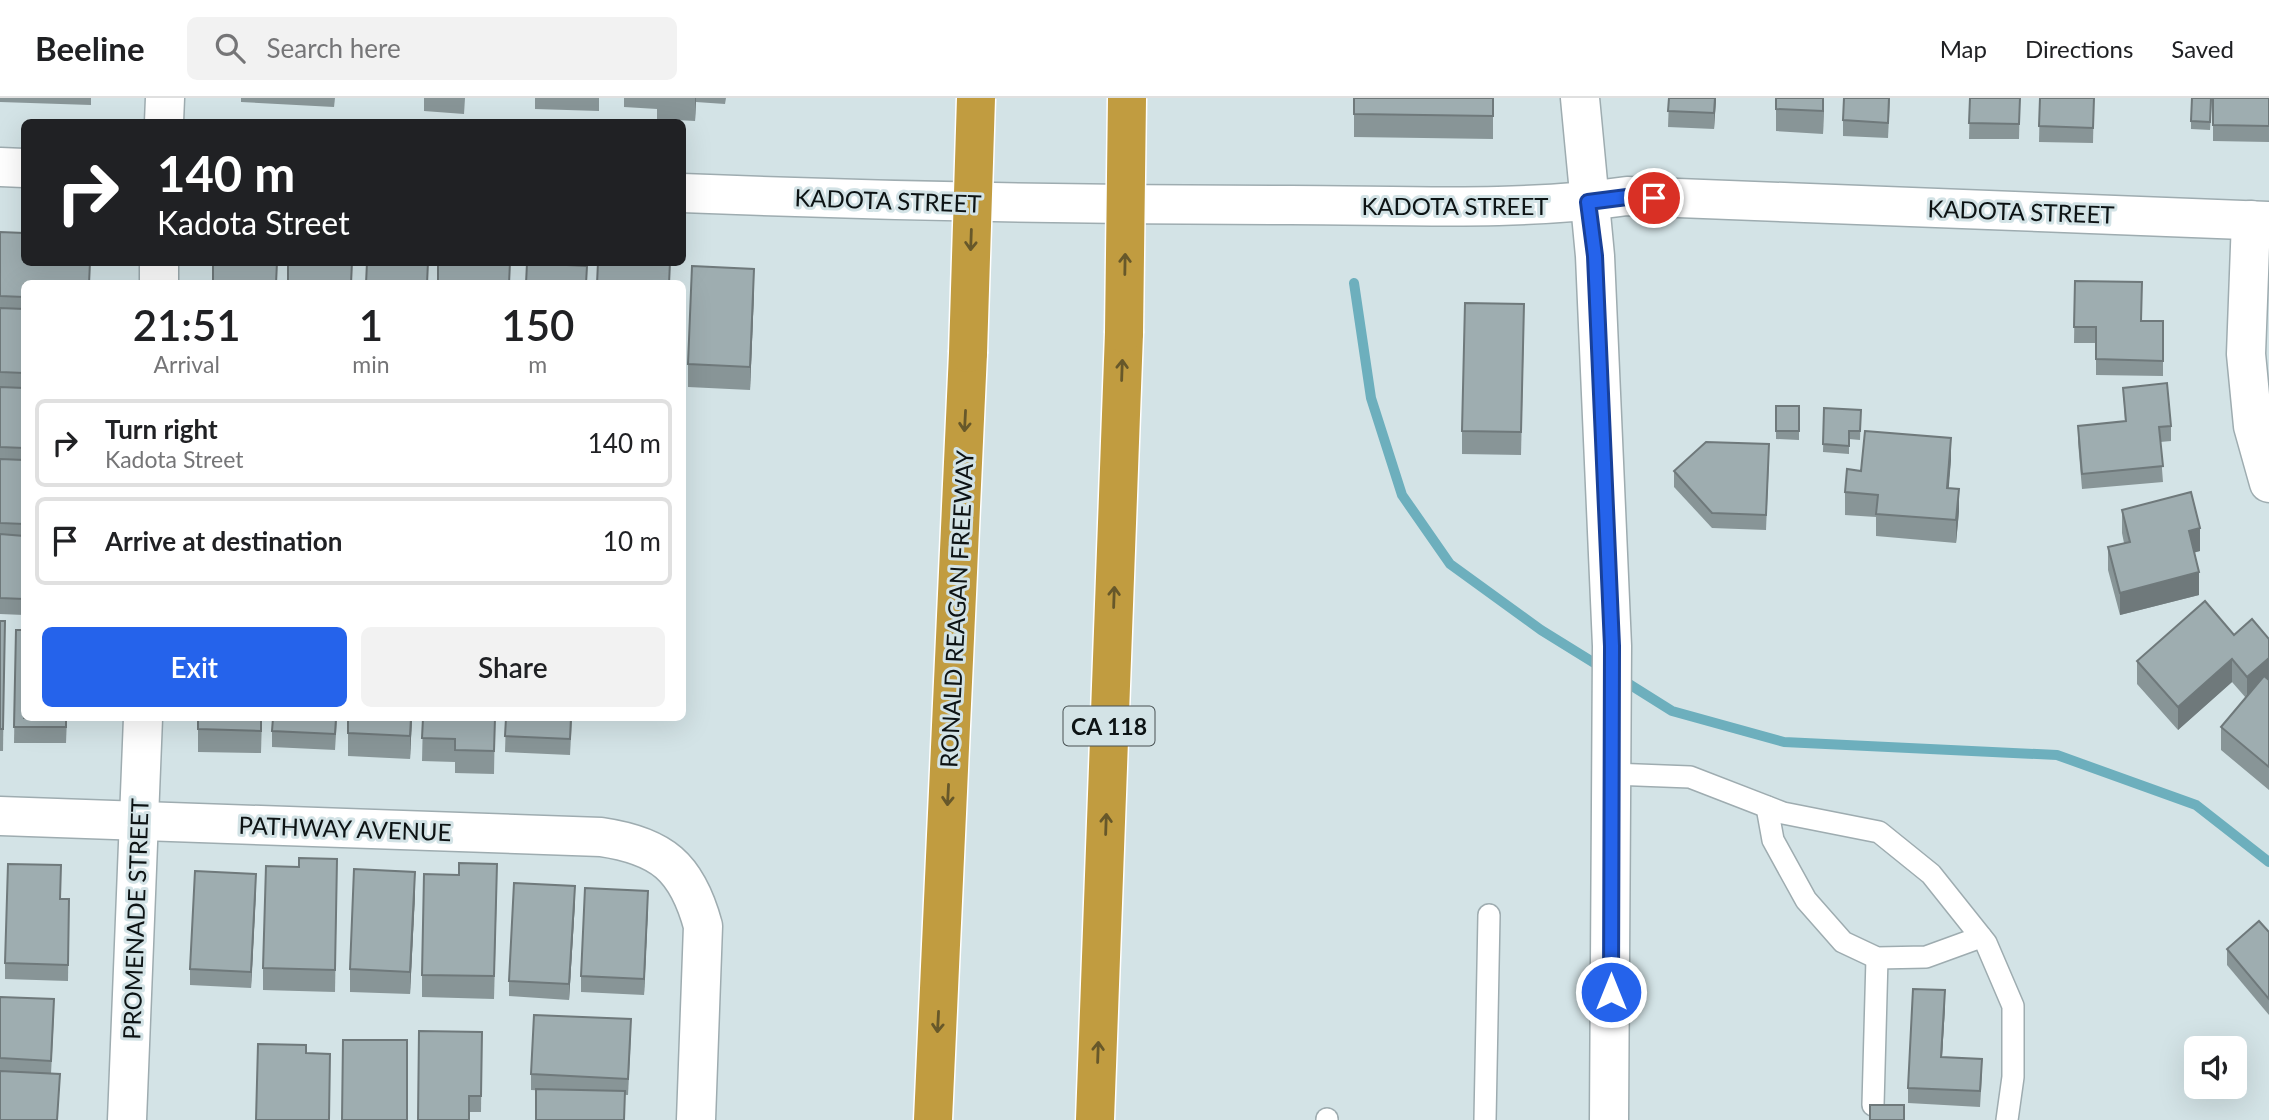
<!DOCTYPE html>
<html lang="en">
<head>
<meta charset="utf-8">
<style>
	body { margin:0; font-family:Lato,sans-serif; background:#f2f2f2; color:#202124; height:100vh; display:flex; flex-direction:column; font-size:26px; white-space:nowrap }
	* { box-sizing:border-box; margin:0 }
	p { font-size:23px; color:#757577 }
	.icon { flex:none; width:38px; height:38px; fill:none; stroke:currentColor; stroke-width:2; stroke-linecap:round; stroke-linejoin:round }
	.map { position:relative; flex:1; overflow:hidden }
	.sheet { position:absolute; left:21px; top:182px; width:665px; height:441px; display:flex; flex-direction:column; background:#fff; border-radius:10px; box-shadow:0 7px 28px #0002 }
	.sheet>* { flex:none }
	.top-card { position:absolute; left:21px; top:21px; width:665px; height:147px; border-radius:10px; box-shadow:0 7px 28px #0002; background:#202124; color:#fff; overflow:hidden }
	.fabs { position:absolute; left:2184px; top:938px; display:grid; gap:14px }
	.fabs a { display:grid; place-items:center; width:63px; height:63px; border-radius:10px; background:#fff; box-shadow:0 7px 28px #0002; font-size:35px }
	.pin { position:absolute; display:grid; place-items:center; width:60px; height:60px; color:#fff; margin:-30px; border:4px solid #fff; border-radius:50%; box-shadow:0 2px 7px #0007 }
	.me { position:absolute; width:77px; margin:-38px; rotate:0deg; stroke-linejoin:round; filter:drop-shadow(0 0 5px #0008) }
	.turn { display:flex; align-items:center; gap:24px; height:147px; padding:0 21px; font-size:32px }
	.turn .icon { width:91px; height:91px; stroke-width:2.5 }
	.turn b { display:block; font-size:49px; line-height:60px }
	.eta { display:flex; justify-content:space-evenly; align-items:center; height:119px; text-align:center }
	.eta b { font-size:42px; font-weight:600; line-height:49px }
	.button { display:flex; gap:14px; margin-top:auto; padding:14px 21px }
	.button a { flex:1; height:80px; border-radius:10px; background:#2563eb; color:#fff; font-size:28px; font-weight:600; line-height:80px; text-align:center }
	.button a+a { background:#f2f2f2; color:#202124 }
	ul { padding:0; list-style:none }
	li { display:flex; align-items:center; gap:21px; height:88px; margin:0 14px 10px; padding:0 7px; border:4px solid #e0e0e0; border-radius:10px }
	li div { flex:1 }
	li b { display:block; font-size:26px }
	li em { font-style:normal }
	header { display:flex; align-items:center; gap:42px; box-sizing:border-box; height:98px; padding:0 35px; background:#fff; border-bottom:2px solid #e0e0e0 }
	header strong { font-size:33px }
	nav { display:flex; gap:38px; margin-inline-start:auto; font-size:24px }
	.search { width:490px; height:63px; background:#f2f2f2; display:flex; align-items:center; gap:18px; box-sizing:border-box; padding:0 24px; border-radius:10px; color:#757577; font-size:26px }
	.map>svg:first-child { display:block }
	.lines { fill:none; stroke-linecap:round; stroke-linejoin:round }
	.stream { stroke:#6dafbd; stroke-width:10 }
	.service-casing { stroke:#9eacb0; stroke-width:24 }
	.minor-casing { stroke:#9eacb0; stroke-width:41 }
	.motorway-casing { stroke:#fff; stroke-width:41 }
	.service { stroke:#fff; stroke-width:21 }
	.minor { stroke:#fff; stroke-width:38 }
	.motorway { stroke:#c19c40; stroke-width:38 }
	.motorway-bridge-casing { stroke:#fff; stroke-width:41; stroke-linecap:butt }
	.motorway-bridge { stroke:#c19c40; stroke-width:38 }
	.wall { fill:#889597 }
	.shaded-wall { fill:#6f797b }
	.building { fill:#9eadb0; stroke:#6f797b; stroke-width:2 }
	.oneway { stroke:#67582a }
	.route-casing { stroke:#184099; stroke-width:18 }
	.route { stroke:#2563eb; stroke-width:12 }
	.labels { text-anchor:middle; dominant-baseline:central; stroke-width:6; stroke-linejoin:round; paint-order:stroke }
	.shield { fill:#d3e3e6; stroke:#485153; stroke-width:2 }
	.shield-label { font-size:23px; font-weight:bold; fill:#0d1314 }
	.street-label { font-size:24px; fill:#0d1314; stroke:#d3e3e6 }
</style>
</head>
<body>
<header>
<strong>Beeline</strong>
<div class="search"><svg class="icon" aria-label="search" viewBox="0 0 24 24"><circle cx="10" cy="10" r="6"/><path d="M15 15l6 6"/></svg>Search here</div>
<nav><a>Map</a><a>Directions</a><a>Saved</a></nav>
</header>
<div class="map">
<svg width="2269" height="1022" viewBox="0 0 2269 1022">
	<rect width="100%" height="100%" fill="#d3e3e6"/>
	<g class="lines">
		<!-- stream -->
		<g class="stream">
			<polyline points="1354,185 1371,300 1402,397 1450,466 1541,532 1604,571"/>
			<polyline points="1621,581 1672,613 1784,644 2057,657 2196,707 2269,764"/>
		</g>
		<!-- service casing -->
		<g class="service-casing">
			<g id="service">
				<polyline points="1612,676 1690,679 1783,715 1879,734 1931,776 1986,845 2013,908 2013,979 2007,1022"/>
				<polyline points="1767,709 1773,742 1806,802 1843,844 1877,860 1926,859 1981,839"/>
				<polyline points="1873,1007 1877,860"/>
				<polyline points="1327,1022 1327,1021"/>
				<polyline points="1485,1022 1489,817"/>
			</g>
		</g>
		<!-- minor casing -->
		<g class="minor-casing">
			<g id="minor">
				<polyline points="1580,0 1595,158 1612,548 1609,1022"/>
				<polyline points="164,24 165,0"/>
				<polyline points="0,69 24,70"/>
				<path d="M682,95C885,103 1087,107 1290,107C1402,107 1516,114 1627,98L2269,123"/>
				<polyline points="2251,122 2246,256 2253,328 2269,385"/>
				<polyline points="159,186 159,164"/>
				<path d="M0,718L601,739C662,748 687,769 703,828L696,1022"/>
				<polyline points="127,1022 143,620"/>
			</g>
		</g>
		<!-- motorway casing -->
		<g class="motorway-casing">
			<g id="motorway">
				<polyline points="933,1022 968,255"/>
				<polyline points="1095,1022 1124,235"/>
			</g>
		</g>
		<!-- service -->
		<use href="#service" class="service"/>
		<!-- minor -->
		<use href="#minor" class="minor"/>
		<!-- motorway -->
		<use href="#motorway" class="motorway"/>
		<!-- motorway-bridge casing -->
		<g class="motorway-bridge-casing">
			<g id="motorway-bridge">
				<polyline points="1124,235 1127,0"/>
				<polyline points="968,255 976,0"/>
			</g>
		</g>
		<!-- motorway-bridge -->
		<use href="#motorway-bridge" class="motorway-bridge"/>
	</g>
	<!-- wall -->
	<g class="wall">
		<polygon points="0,0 91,0 91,7 0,4"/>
		<polygon points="241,0 335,0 334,9 241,4"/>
		<polygon points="424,0 465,0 464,16 424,13"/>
		<polygon points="535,0 599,0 599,13 535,11"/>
		<polygon points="624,0 726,0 725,6 696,4 695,23 657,21 657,11 624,9"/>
		<polygon points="1354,0 1493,0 1493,41 1354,39"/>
		<polygon points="1669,0 1716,0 1714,31 1668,29"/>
		<polygon points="1776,0 1824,0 1823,36 1776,33"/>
		<polygon points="1890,0 1888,40 1843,38 1843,22"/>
		<polygon points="1970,0 2020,0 2019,41 1969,41"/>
		<polygon points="2040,0 2094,0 2093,45 2039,44"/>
		<polygon points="2212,0 2210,32 2191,31 2191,23"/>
		<polygon points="2213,0 2269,0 2269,44 2213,43"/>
		<polygon points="0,134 91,164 24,186 24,517 0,516"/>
		<polygon points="2075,183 2142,223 2163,223 2163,278 2096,277 2096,245 2074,245"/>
		<polygon points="754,194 750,292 688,289 688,266"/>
		<polygon points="1524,228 1521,357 1462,356 1462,333"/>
		<polygon points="2123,290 2171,328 2171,343 2160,344 2163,384 2082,391 2078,344 2078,328 2125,324"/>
		<polygon points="1776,308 1799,308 1799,342 1776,341"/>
		<polygon points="1824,310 1861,312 1860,342 1849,341 1849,356 1823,354"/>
		<polygon points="1769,362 1766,432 1712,430 1674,389 1674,373"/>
		<polygon points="1951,362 1948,390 1959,413 1956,445 1876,438 1876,419 1845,417 1845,394 1861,373"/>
		<polygon points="2122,412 2200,453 2194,454 2199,497 2120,517 2108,472 2108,449 2124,445 2122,435"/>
		<polygon points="0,523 5,523 3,653 0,653"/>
		<polygon points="16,532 67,620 66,645 14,645"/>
		<polygon points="2234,537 2269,541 2269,692 2221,652 2221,629 2246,600 2232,584 2178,632 2137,586 2137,563"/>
		<polygon points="198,620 262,620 261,655 198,654"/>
		<polygon points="337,620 335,652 272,649 272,633"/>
		<polygon points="412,620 410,661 348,658 348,635"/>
		<polygon points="423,620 495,620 494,676 455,675 455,664 422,663"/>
		<polygon points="506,620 572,620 570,657 505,654"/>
		<polygon points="337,783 335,894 263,892 263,870"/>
		<polygon points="497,788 494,901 422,899 422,877"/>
		<polygon points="256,792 251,890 190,887 190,871"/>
		<polygon points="415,797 410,896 350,894 350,871"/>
		<polygon points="60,801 69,801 68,883 5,881 5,865"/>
		<polygon points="575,804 569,902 509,898 509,883"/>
		<polygon points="648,809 644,897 581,894 581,878"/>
		<polygon points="2269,834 2269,917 2227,867 2227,851"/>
		<polygon points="0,899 54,917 51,976 60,992 0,1022"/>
		<polygon points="1945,908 1942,959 1982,977 1980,1009 1908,1005 1908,990"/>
		<polygon points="419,933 482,934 481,1014 469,1014"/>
		<polygon points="631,937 628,997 531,992 531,976"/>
	</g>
	<!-- shaded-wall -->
	<g class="shaded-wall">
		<polygon points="695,0 696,0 695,23"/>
		<polygon points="1715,0 1716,0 1714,31 1714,15"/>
		<polygon points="1823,0 1824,0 1823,36"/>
		<polygon points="754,171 754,194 750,292 750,269"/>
		<polygon points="1951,340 1951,362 1947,412 1947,390"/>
		<polygon points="1959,391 1959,413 1956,445 1956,422"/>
		<polygon points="2200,430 2200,453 2189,456 2189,433"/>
		<polygon points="2199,474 2199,497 2120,517 2120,495"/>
		<polygon points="2269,560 2269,583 2247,602 2247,579"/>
		<polygon points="2232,561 2232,584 2178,632 2178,609"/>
		<polygon points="411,620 412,620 410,661 410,638"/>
		<polygon points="415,774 415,797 410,896 410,874"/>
		<polygon points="256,776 256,792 251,890 251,874"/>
		<polygon points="575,788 575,804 569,902 569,886"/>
		<polygon points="648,793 648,809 644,897 644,881"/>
		<polygon points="1945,892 1945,908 1941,975 1941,959"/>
	</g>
	<!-- building -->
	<g class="building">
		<polygon points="1354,0 1493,0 1493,18 1354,16"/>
		<polygon points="1669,0 1715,0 1714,15 1668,13"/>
		<polygon points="1776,0 1823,0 1823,13 1776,11"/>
		<polygon points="1844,0 1889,0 1888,25 1843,22"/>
		<polygon points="1970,0 2020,0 2019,26 1969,25"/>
		<polygon points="2040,0 2094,0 2093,30 2039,28"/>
		<polygon points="2192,0 2211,0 2210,24 2191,23"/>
		<polygon points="2213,0 2269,0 2269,28 2213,27"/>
		<polygon points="0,134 24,135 24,164 90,164 89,186 24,186 24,199 0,198"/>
		<polygon points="213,164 277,164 276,186 213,186"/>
		<polygon points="288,164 352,164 351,186 288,186"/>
		<polygon points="367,164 428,164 427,186 366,186"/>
		<polygon points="438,164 510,164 509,186 438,186"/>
		<polygon points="598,164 670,164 669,186 597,186"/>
		<polygon points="527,165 587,168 586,186 526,186"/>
		<polygon points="692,168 754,171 750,269 688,266"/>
		<polygon points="2075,183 2142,184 2141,223 2163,223 2163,263 2096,261 2096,229 2074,229"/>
		<polygon points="1465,205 1524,206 1521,334 1462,333"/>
		<polygon points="0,210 24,211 24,275 0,274"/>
		<polygon points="2167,285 2171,328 2159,329 2163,368 2082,376 2078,328 2126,323 2123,290"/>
		<polygon points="0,289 24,290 24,350 0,349"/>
		<rect x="1776" y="308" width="23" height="25"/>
		<polygon points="1824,310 1861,312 1860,333 1849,333 1849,348 1823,346"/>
		<polygon points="1865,333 1951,340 1947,390 1959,391 1956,422 1876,416 1878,397 1845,394 1847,371 1861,373"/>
		<polygon points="1706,344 1769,346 1766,417 1712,415 1674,373"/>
		<polygon points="0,361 24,362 24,426 0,425"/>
		<polygon points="2191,394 2200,430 2189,433 2199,474 2120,495 2108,449 2130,444 2122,412"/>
		<polygon points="0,436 24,438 24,501 0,500"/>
		<polygon points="2205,503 2234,537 2252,521 2269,541 2269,560 2247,579 2232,561 2178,609 2137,563"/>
		<polygon points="0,523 5,523 3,631 0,631"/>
		<polygon points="16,532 24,532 24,620 66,620 66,629 14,629"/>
		<polygon points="2264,578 2269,582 2269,669 2221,629"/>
		<polygon points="198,620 261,620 261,633 198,631"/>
		<polygon points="273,620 336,620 335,636 272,633"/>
		<polygon points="348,620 411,620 410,638 348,635"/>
		<polygon points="423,620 495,620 494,653 455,652 455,641 422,640"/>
		<polygon points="506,620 571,620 570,641 505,638"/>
		<polygon points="299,760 337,761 335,872 263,870 266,768 299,769"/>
		<polygon points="459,765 497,766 494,878 422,877 424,776 459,777"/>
		<polygon points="8,766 61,767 60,801 69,801 68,867 5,865"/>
		<polygon points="354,771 415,774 410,874 350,871"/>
		<polygon points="195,773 256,776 251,874 190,871"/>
		<polygon points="514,785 575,788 569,886 509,883"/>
		<polygon points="585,790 648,793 644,881 581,878"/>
		<polygon points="2259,823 2269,834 2269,901 2227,851"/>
		<polygon points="1913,891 1945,892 1941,959 1982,961 1980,993 1908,990"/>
		<polygon points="0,899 54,901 51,963 0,960"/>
		<polygon points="534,917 631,921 628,981 531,976"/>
		<polygon points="419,933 482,934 481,998 469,998 469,1022 418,1022"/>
		<polygon points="343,942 407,942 407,1022 342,1022"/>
		<polygon points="258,946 306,947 306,955 330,956 329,1022 256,1022"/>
		<polygon points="0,973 60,976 57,1022 0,1022"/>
		<polygon points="536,991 625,993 624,1022 536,1022"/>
		<rect x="1870" y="1007" width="34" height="15"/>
	</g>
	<!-- one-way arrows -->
	<defs><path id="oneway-shaft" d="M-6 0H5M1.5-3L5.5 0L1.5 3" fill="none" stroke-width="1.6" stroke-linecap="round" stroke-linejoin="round" transform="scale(1.75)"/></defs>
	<g class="oneway">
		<use href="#oneway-shaft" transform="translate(971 142) rotate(92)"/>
		<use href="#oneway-shaft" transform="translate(1125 166) rotate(-89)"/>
		<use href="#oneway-shaft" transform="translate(1122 272) rotate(-88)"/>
		<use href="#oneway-shaft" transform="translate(965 323) rotate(93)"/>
		<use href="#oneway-shaft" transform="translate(1114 499) rotate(-88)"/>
		<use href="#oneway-shaft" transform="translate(948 697) rotate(93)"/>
		<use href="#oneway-shaft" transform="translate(1106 726) rotate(-88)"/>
		<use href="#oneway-shaft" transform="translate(938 924) rotate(93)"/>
		<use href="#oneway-shaft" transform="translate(1098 954) rotate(-88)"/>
	</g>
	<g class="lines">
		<!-- route casing -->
		<g class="route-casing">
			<polyline id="route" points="1611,894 1612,548 1595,158 1588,104 1627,99 1654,100"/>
		</g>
		<!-- route -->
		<use href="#route" class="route"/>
	</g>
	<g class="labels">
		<!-- shield labels -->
		<rect class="shield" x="1063.5" y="608.5" width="91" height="39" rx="5"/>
		<g class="shield-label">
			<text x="1109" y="628">CA 118</text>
		</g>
		<!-- street labels -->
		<g class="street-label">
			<text transform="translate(888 102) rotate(2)">KADOTA STREET</text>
			<text x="1455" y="107">KADOTA STREET</text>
			<text transform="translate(2021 113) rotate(2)">KADOTA STREET</text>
			<text transform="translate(956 511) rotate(-87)">RONALD REAGAN FREEWAY</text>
			<text transform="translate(345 730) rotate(2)">PATHWAY AVENUE</text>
			<text transform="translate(135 821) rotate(-88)">PROMENADE STREET</text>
		</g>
	</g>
</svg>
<div class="fabs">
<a><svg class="icon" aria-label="sound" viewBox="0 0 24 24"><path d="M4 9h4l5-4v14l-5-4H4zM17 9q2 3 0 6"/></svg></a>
</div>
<div class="pin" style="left:1654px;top:100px;background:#d93025"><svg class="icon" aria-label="arrive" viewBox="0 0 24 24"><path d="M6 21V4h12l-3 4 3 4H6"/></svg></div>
<svg class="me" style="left:1611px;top:894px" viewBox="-20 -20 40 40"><circle r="17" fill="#2563eb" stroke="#fff" stroke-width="3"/><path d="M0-11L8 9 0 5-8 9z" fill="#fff"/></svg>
<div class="top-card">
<div class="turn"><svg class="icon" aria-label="right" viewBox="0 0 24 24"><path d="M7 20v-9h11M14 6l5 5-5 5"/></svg><div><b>140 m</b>Kadota Street</div></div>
</div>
<section class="sheet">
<div class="eta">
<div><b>21:51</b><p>Arrival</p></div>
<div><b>1</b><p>min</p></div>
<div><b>150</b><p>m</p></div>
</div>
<ul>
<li><svg class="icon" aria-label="right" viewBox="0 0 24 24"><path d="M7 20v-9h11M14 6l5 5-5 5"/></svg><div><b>Turn right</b><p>Kadota Street</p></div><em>140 m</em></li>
<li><svg class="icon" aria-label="arrive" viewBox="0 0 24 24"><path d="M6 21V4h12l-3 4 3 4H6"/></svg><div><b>Arrive at destination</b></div><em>10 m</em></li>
</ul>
<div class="button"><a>Exit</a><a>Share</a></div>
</section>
</div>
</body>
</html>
